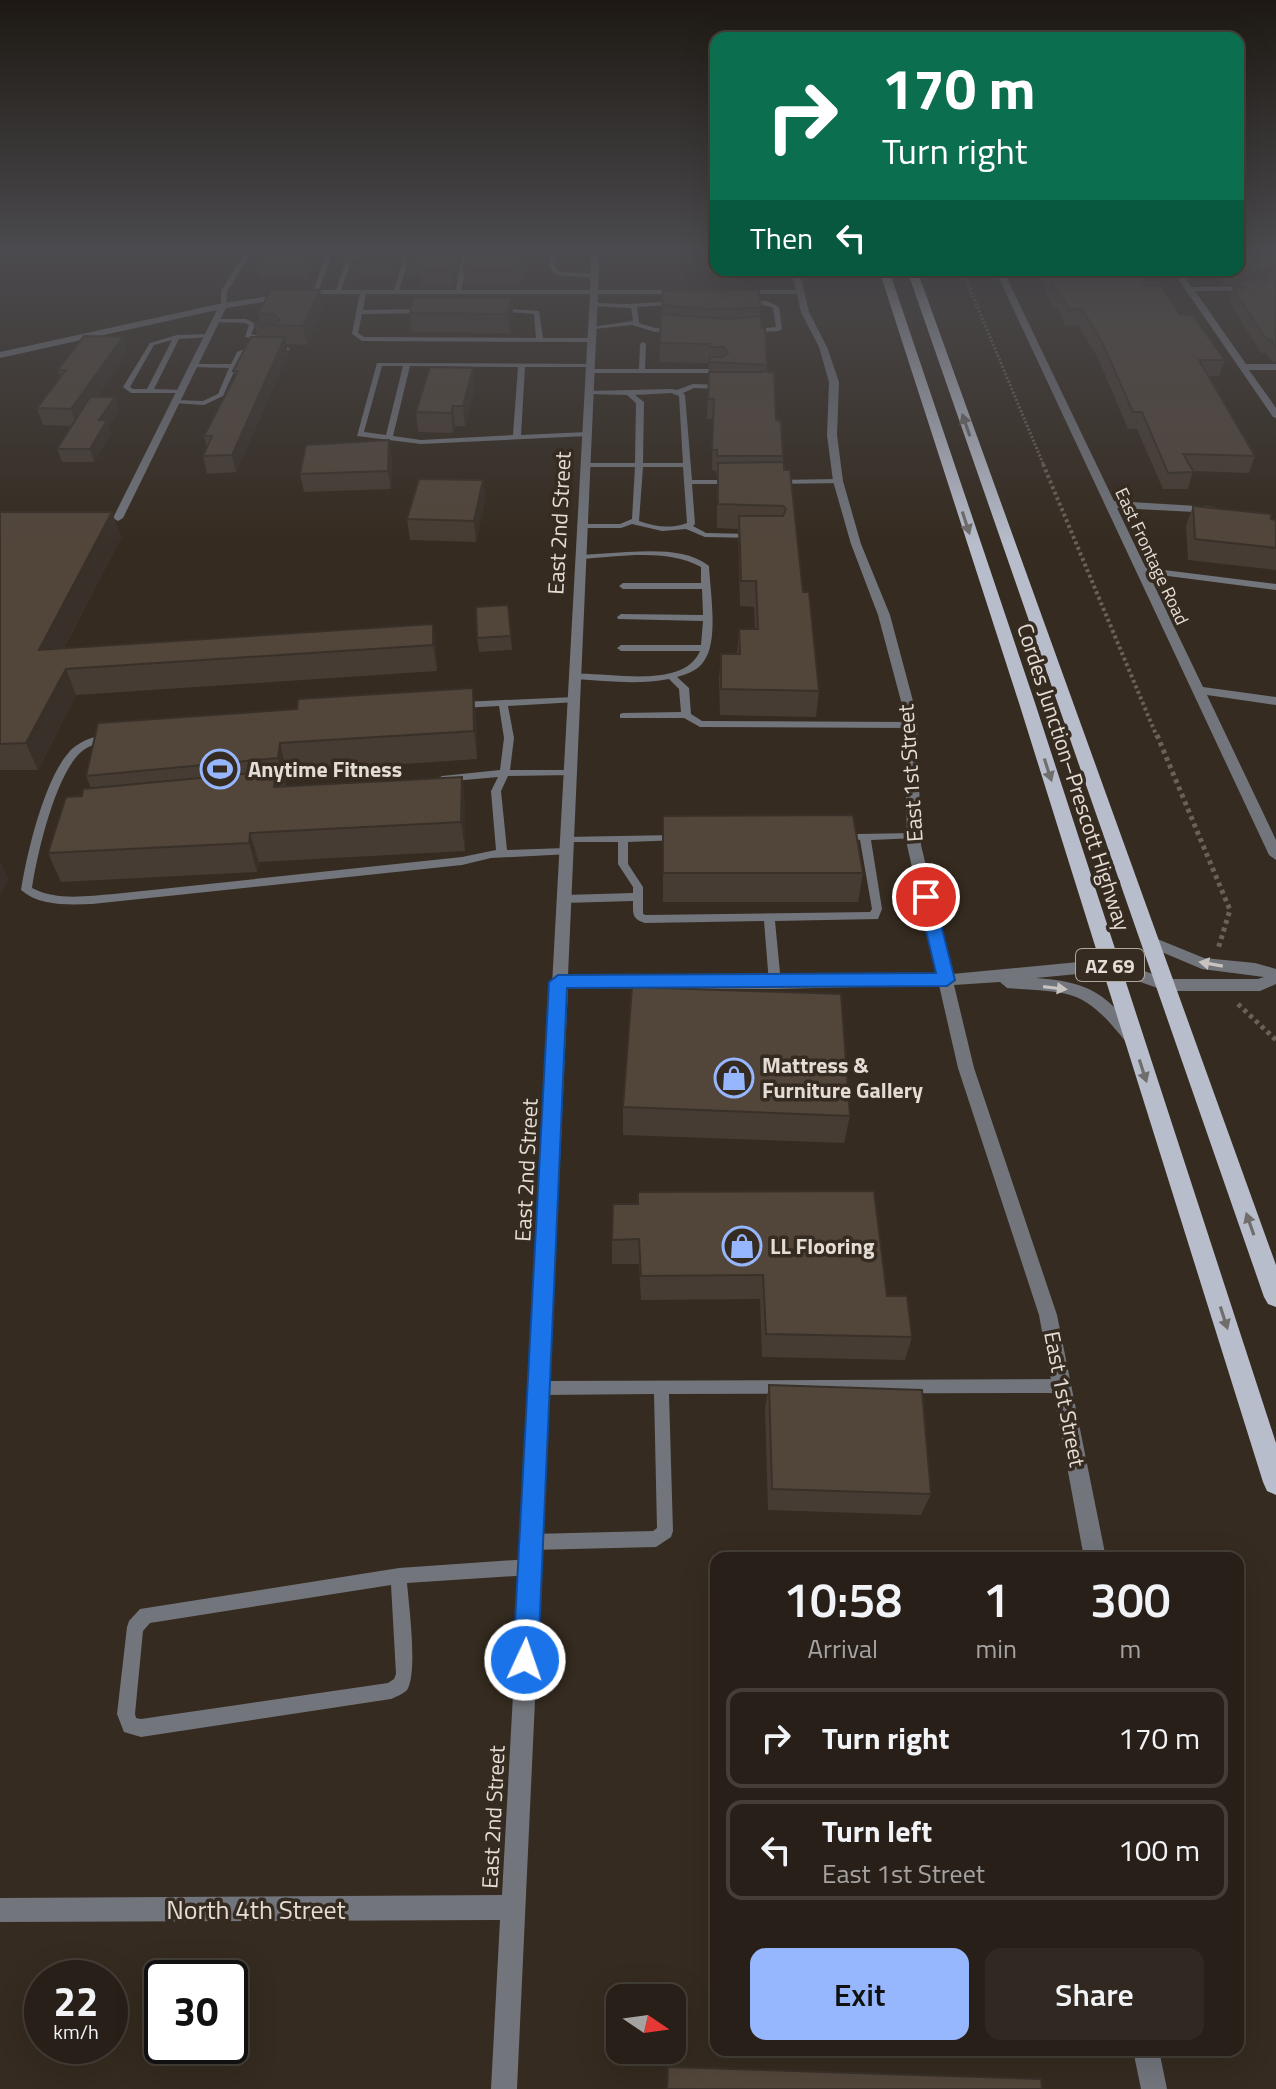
<!DOCTYPE html>
<html lang="en">
<head>
<meta charset="utf-8">
<style>
	body { margin:0; font-family:"Titillium Web",sans-serif; background:#302821; color:#f1f3f6; height:100vh; display:flex; flex-direction:column; font-size:30px; white-space:nowrap }
	* { box-sizing:border-box; margin:0 }
	p { font-size:26px; color:#a5a3a2 }
	.icon { flex:none; width:44px; height:44px; fill:none; stroke:currentColor; stroke-width:2; stroke-linecap:round; stroke-linejoin:round }
	.map { position:relative; flex:1; overflow:hidden }
	.side { position:absolute; left:710px; top:1552px; width:534px; height:504px; display:flex; flex-direction:column; background:#282018; border-radius:16px; box-shadow:0 8px 32px #0002,0 0 0 2px #443e37 }
	.side>* { flex:none }
	.top-card { position:absolute; left:710px; top:32px; width:534px; height:244px; border-radius:16px; box-shadow:0 8px 32px #0002,0 0 0 2px #443e37; background:#0b6e4f; color:#fff; overflow:hidden }
	.needle { width:52px; rotate:103deg }
	.fabs { position:absolute; left:606px; top:1984px; display:grid; gap:16px }
	.fabs a { display:grid; place-items:center; width:80px; height:80px; border-radius:16px; background:#282018; box-shadow:0 8px 32px #0002,0 0 0 2px #443e37; font-size:40px }
	.speed { position:absolute; left:24px; top:1960px; display:flex; gap:16px; font-size:40px; font-weight:700; text-align:center }
	.speed>* { display:grid; place-content:center; width:104px; height:104px; border-radius:50%; background:#282018; box-shadow:0 8px 32px #0002,0 0 0 2px #443e37; line-height:1 }
	.speed small { font-size:20px; font-weight:400 }
	.speed .limit { border:4px solid #111; border-radius:12px; background:#fff; color:#111 }
	.pin { position:absolute; display:grid; place-items:center; width:68px; height:68px; color:#fff; margin:-34px; border:4px solid #fff; border-radius:50%; box-shadow:0 2px 8px #0007 }
	.me { position:absolute; width:88px; margin:-44px; rotate:3deg; stroke-linejoin:round; filter:drop-shadow(0 0 6px #0008) }
	.turn { display:flex; align-items:center; gap:28px; height:168px; padding:0 40px; font-size:36px }
	.turn .icon { width:104px; height:104px; stroke-width:2.5 }
	.turn b { display:block; font-size:56px; line-height:68px }
	.then { display:flex; align-items:center; height:76px; padding:0 40px; background:#0003; gap:16px; font-size:30px }
	.eta { display:flex; justify-content:space-evenly; align-items:center; height:136px; text-align:center }
	.eta b { font-size:48px; font-weight:600; line-height:56px }
	.button { display:flex; gap:16px; margin-top:auto; padding:16px 40px }
	.button a { flex:1; height:92px; border-radius:16px; background:#96b6fd; color:#111; font-size:32px; font-weight:600; line-height:92px; text-align:center }
	.button a+a { background:#302821; color:#f1f3f6 }
	ul { padding:0; list-style:none }
	li { display:flex; align-items:center; gap:24px; height:100px; margin:0 16px 12px; padding:0 24px; border:4px solid #443e37; border-radius:16px }
	li div { flex:1 }
	li b { display:block; font-size:30px }
	li em { font-style:normal }
	.map>svg:first-child { display:block }
	.lines { fill:none; stroke-linecap:round; stroke-linejoin:round }
	.path-far2 { stroke:#6a6157; stroke-width:3; stroke-dasharray:2 2; stroke-linecap:butt }
	.path-far1 { stroke:#6a6157; stroke-width:4; stroke-dasharray:3 3; stroke-linecap:butt }
	.path { stroke:#6a6157; stroke-width:5; stroke-dasharray:4 4; stroke-linecap:butt }
	.service { fill:#72757c; fill-rule:evenodd }
	.minor { fill:#72757c; fill-rule:evenodd }
	.primary { fill:#b8bdcb; fill-rule:evenodd }
	.wall { fill:#473c33 }
	.shaded-wall { fill:#393129 }
	.building { fill:#52463b; stroke:#393129; stroke-width:2 }
	.oneway { fill:#706d6d }
	.oneway2 { fill:#c8c3c0 }
	.route { fill:#1a73e8; stroke:#114b97; stroke-width:2 }
	.labels { text-anchor:middle; dominant-baseline:central; stroke-width:7; stroke-linejoin:round; paint-order:stroke }
	.far-street-label { font-size:18px; fill:#e4ddd6; stroke:#352b20 }
	.shield { fill:#352b20; stroke:#b0a89f; stroke-width:2 }
	.shield-label { font-size:20px; font-weight:bold; fill:#e4ddd6 }
	.street-label { font-size:22px; fill:#e4ddd6; stroke:#352b20 }
	.poi-label { font-size:22px; font-weight:bold; fill:#e4ddd6; stroke:#352b20; text-anchor:start }
	.near-street-label { font-size:26px; fill:#e4ddd6; stroke:#352b20 }
</style>
</head>
<body>
<div class="map">
<svg width="1276" height="2089" viewBox="0 0 1276 2089">
	<rect width="100%" height="100%" fill="#352b20"/>
	<g class="lines">
		<!-- path-far2 -->
		<polyline class="path-far2" points="962,270 1044,466"/>
		<!-- path-far1 -->
		<polyline class="path-far1" points="1043,464 1157,737"/>
		<!-- path -->
		<g class="path">
			<polyline points="1157,735 1230,910 1218,949"/>
			<polyline points="1238,1004 1276,1040"/>
		</g>
		<!-- service -->
		<g class="service">
			<polygon points="245,253 251,253 227,291 226,306 221,307 221,291"/>
			<polygon points="326,253 332,253 318,292 313,293"/>
			<polygon points="349,253 355,253 340,292 335,293"/>
			<polygon points="406,253 412,253 398,292 393,293"/>
			<polygon points="463,253 469,253 461,292 458,294 455,292"/>
			<polygon points="550,253 556,253 555,267 560,272 595,274 598,276 595,278 556,275 549,267"/>
			<polygon points="363,290 366,292 363,310 426,309 429,311 426,313 362,314 358,333 364,337 536,338 534,314 495,311 495,309 497,308 539,311 543,338 593,338 596,340 593,342 362,341 352,334 360,292"/>
			<polygon points="678,301 680,302 680,304 637,307 639,323 655,328 674,327 677,329 676,330 655,332 632,325 594,329 591,327 633,321 631,308 595,306 593,305 593,303 627,304"/>
			<path d="M767,301L779,307L782,329L779,331L747,333L746,332L749,330L776,327L773,308C763,303 751,307 742,303L745,301Z"/>
			<polygon points="216,319 246,319 256,324 251,334 268,338 265,340 245,337 249,325 245,323 214,322 213,321"/>
			<path d="M211,334L212,335L209,337L179,339L154,389L181,390L184,392L183,393H131L123,387L150,343L177,335ZM172,340L147,389H133L130,387L154,345Z"/>
			<polygon points="643,342 646,344 645,369 721,369 724,371 721,373 592,373 589,371 592,369 639,369 640,344"/>
			<polygon points="249,347 287,347 290,349 287,351 250,351 242,354 223,396 204,405 173,403 171,402 175,400 203,401 218,394 229,368 194,367 192,366 192,364 231,364 237,352"/>
			<path d="M377,363L594,364V366L592,367H525L521,435L587,432L591,434L587,436L421,444L357,436ZM382,366H403L386,435L364,432ZM410,366L518,367L513,435L421,440L393,436Z"/>
			<path d="M693,384L725,385L728,387L725,389L694,388L683,393L685,395L692,480H733L737,482L733,484H692L695,524L693,526L706,533L753,534H756V538L705,537L686,529L662,531L632,524L621,528H580L579,526L583,524H620L632,519L635,467H586L582,465L586,463H635L636,403L627,395L590,394L587,392L588,391L672,389L677,390ZM671,393L679,396L683,463H643L644,402L635,395ZM643,467H683L687,523C671,529 655,527 639,521Z"/>
			<polygon points="838,479 842,481 841,483 775,484 771,482 775,480"/>
			<path d="M627,552C655,551 687,549 709,566C710,590 719,641 704,661C698,670 688,674 677,677L689,688L691,714L702,721L911,722L916,725L911,728L700,727L684,718H620V714L623,713L681,712L679,689L669,679C638,685 606,681 575,679L572,678V674C606,671 683,691 700,651H621L617,648L621,645H701L703,621L618,619L617,617L621,614L703,615L702,589H623L619,586L623,583H701V567C665,548 620,557 581,559L577,557L581,555Z"/>
			<polygon points="1140,567 1276,584 1276,590 1137,572 1137,568"/>
			<path d="M574,697L579,700L577,702L508,706L514,738L510,770H570L575,773L574,775L508,776L501,791L507,850L566,848L571,852L570,854L491,858L462,865L92,904C68,905 39,906 21,890C27,853 45,774 73,748C83,740 95,736 108,734L113,737C103,743 89,744 80,753C55,777 37,854 32,888C57,901 86,896 114,894L462,857L496,850L491,791L498,777L442,782L437,779L442,776L500,770L504,738L499,706L461,708L456,705L461,702Z"/>
			<path d="M913,833L918,836L917,838L871,840L882,909L878,919L775,921L781,983L775,987L769,983L764,921L645,923C632,919 633,914 633,901L564,903L559,899L564,895L633,893V887L618,864V842H567L563,841L562,839L563,837L676,835L681,838L680,840L628,842V864L643,887V914L646,915L870,912L872,909L860,840L854,839L853,837L858,834Z"/>
			<polygon points="1062,1379 1067,1381 1069,1386 1067,1391 1062,1393 669,1394 673,1531 671,1537 656,1547 531,1550 525,1548 523,1542 525,1536 531,1534 653,1531 657,1528 654,1394 539,1395 534,1393 532,1388 534,1383 539,1381"/>
			<path d="M530,1559L536,1561L538,1567L536,1573L530,1575L407,1583C409,1606 418,1673 407,1690C403,1694 396,1697 391,1699L141,1737L124,1732L117,1714L127,1627L129,1621L140,1609L399,1568ZM391,1585L396,1674L394,1679L388,1683L141,1719L136,1718L135,1714L143,1631L150,1623Z"/>
		</g>
		<!-- minor -->
		<g class="minor">
			<path d="M591,253H599L598,290H682L686,292L682,294H598L568,976L775,977L936,974L907,845L905,716L878,615L851,544L833,481L827,435L829,382L819,347L801,312L797,294H737L733,292L737,290H796L791,270H799L809,312L827,347L839,382L837,435L843,481L861,544L890,615L917,716L921,845L952,974L1110,959L1167,979H1258L1264,977L1202,969L1145,945L1143,941L1145,937L1150,936L1204,958L1255,963L1276,969V984L1260,991H1166L1109,971L1036,978C1090,982 1105,993 1138,1034L1140,1038L1138,1042H1126C1083,988 1073,993 1007,988L1000,982L954,985L974,1068L1057,1315L1106,1558H1084L1039,1315L958,1068L939,985L775,989L568,988L517,2089H491L500,1920L0,1922V1898L502,1895L590,294H315L226,308L123,518L118,521L113,518L217,310L0,358V352L223,303L315,290H590Z"/>
			<polygon points="995,270 1003,270 1114,501 1214,507 1219,510 1214,513 1117,508 1203,687 1276,697 1276,705 1207,695 1276,840 1276,860 1269,855"/>
			<polygon points="1172,270 1180,270 1191,287 1276,286 1276,290 1195,291 1246,364 1276,364 1276,370 1249,370 1276,408 1276,418 1273,417"/>
			<polygon points="1133,2050 1159,2050 1167,2089 1141,2089"/>
		</g>
		<!-- primary -->
		<g class="primary">
			<polygon points="879,270 889,270 1035,703 1276,1443 1276,1495 1267,1491 1263,1482 1019,703"/>
			<polygon points="907,270 917,270 1276,1265 1276,1307 1268,1304 1264,1297"/>
		</g>
	</g>
	<!-- wall -->
	<g class="wall">
		<polygon points="317,253 307,278 259,278 256,260"/>
		<polygon points="462,253 453,287 421,287 420,275 407,275 405,257"/>
		<polygon points="527,253 523,279 520,279 519,287 465,287 463,269"/>
		<polygon points="1276,253 1276,362 1271,361 1266,353 1261,353 1229,302 1234,284 1224,284 1213,270 1238,270"/>
		<polygon points="1036,270 1136,270 1145,286 1180,315 1225,360 1219,376 1208,376 1255,456 1249,473 1193,471 1188,489 1163,489 1137,429 1128,429 1098,358 1078,325 1066,325 1056,307 1053,307"/>
		<polygon points="663,291 761,308 760,316 767,370 783,456 783,462 819,691 816,717 720,715 719,679 721,654 737,654 739,629 755,629 754,607 740,606 738,529 717,528 717,477 716,471 712,470 713,419 707,419 709,363 659,362"/>
		<polygon points="512,298 513,317 510,333 412,332 410,313"/>
		<polygon points="323,309 307,345 286,344 288,354 236,472 207,474 203,456 207,447 204,436 235,378 233,371 258,337 255,325 260,323 258,313"/>
		<polygon points="127,353 97,397 119,411 108,426 111,434 94,462 62,462 57,449 72,426 43,425 37,408 60,377 58,370"/>
		<polygon points="473,368 475,388 465,426 455,426 453,433 418,432 416,412"/>
		<polygon points="392,458 391,489 304,492 300,474"/>
		<polygon points="483,480 485,500 476,542 410,540 407,519"/>
		<polygon points="1193,506 1276,520 1276,570 1188,560 1186,526"/>
		<polygon points="0,512 112,512 121,538 64,648 433,624 436,651 437,671 76,695 38,770 0,770"/>
		<polygon points="508,605 512,650 479,652 477,638"/>
		<polygon points="473,688 476,717 477,759 287,772 285,786 462,777 465,806 465,851 259,862 257,872 61,882 48,853 82,796 91,788 86,776 297,709"/>
		<polygon points="663,816 863,873 858,902 663,902"/>
		<polygon points="623,1107 850,1116 844,1143 623,1135"/>
		<polygon points="638,1192 887,1296 912,1337 905,1360 762,1357 760,1299 641,1300 639,1264 612,1264 612,1240 638,1204"/>
		<polygon points="769,1385 931,1494 921,1515 768,1510 765,1408"/>
	</g>
	<!-- shaded-wall -->
	<g class="shaded-wall">
		<polygon points="307,253 317,253 307,278 303,260"/>
		<polygon points="395,253 403,253 396,275 350,279 348,261"/>
		<polygon points="456,253 462,253 453,287 451,269"/>
		<polygon points="523,253 527,253 523,279 522,261"/>
		<polygon points="519,261 520,279 519,287 517,269"/>
		<polygon points="320,290 323,309 307,345 303,326"/>
		<polygon points="512,298 513,317 510,333 508,314"/>
		<polygon points="123,337 127,353 77,426 71,409"/>
		<polygon points="285,337 288,354 236,472 232,455"/>
		<polygon points="473,368 475,388 465,426 463,406"/>
		<polygon points="115,397 119,411 108,426 111,434 94,462 90,449 99,420"/>
		<polygon points="453,406 455,426 453,433 451,413"/>
		<polygon points="389,440 392,458 391,489 388,471"/>
		<polygon points="483,480 485,500 476,542 474,521"/>
		<polygon points="112,512 121,538 49,676 39,650"/>
		<polygon points="433,624 436,651 437,671 433,645"/>
		<polygon points="66,669 76,695 38,770 26,743"/>
		<polygon points="473,688 476,717 477,759 474,731"/>
		<polygon points="280,743 287,772 285,787 278,758"/>
		<polygon points="276,771 283,800 274,787"/>
		<polygon points="462,777 465,806 465,851 461,822"/>
		<polygon points="250,833 259,862 257,872 249,843"/>
		<polygon points="0,861 9,879 0,897"/>
	</g>
	<!-- building -->
	<g class="building">
		<polygon points="259,253 307,253 303,260 256,260"/>
		<polygon points="351,253 395,253 393,257 348,261"/>
		<polygon points="406,253 456,253 451,269 419,269 422,257 405,257"/>
		<polygon points="467,253 523,253 522,261 519,261 517,269 463,269"/>
		<polygon points="1238,253 1276,253 1276,271 1228,270 1238,270"/>
		<polygon points="1046,270 1136,270 1145,286 1161,286 1180,315 1192,315 1225,360 1199,360 1255,456 1183,454 1194,472 1168,473 1142,412 1133,412 1102,342 1082,309 1069,309 1059,292 1056,292"/>
		<polygon points="1235,280 1276,280 1276,347 1271,340 1266,339 1233,288 1242,288"/>
		<polygon points="271,290 320,290 303,326 255,325 257,322 274,324 280,320 274,314 258,313"/>
		<polygon points="759,290 761,308 708,309 662,305 663,291"/>
		<polygon points="413,298 512,298 508,314 410,313"/>
		<polygon points="661,314 728,319 761,316 762,328 765,328 767,365 709,362 710,357 722,357 728,353 724,347 710,347 710,344 660,343"/>
		<polygon points="84,336 123,337 71,409 37,408 66,370 58,370"/>
		<polygon points="251,337 285,337 232,455 203,456 212,436 204,436 238,371 233,371"/>
		<polygon points="430,367 473,368 463,406 453,406 451,413 416,412"/>
		<polygon points="767,370 768,372 774,372 776,420 781,421 783,456 717,456 717,450 712,450 714,399 708,399 709,372 762,372"/>
		<polygon points="90,397 115,397 99,420 107,420 90,449 57,449"/>
		<polygon points="389,440 388,471 300,474 306,445"/>
		<polygon points="784,462 784,470 790,470 803,592 809,592 819,691 721,689 721,654 740,654 739,629 758,629 756,581 741,581 739,516 783,516 786,509 783,506 718,504 718,463"/>
		<polygon points="419,479 483,480 474,521 407,519"/>
		<polygon points="1193,506 1271,514 1271,519 1276,520 1276,548 1195,539"/>
		<polygon points="0,512 112,512 39,650 433,624 433,645 66,669 26,743 0,744"/>
		<polygon points="508,605 511,636 477,638 476,607"/>
		<polygon points="473,688 474,731 280,743 278,758 86,776 98,723 297,709 298,699"/>
		<polygon points="276,771 274,787 462,777 461,822 250,833 249,843 48,853 66,797 82,796 83,789"/>
		<polygon points="853,815 863,873 663,873 663,816"/>
		<polygon points="632,987 841,994 850,1116 623,1107"/>
		<polygon points="874,1191 887,1296 907,1296 912,1337 766,1334 763,1275 641,1276 639,1239 612,1240 613,1204 638,1204 638,1192"/>
		<polygon points="769,1385 922,1390 931,1494 772,1489"/>
		<polygon points="668,2067 1041,2079 1042,2089 667,2089"/>
	</g>
	<!-- one-way arrows -->
	<defs><path id="oneway-solid" d="M-6-.8H1V-3.2L6.5 0L1 3.2V.8H-6Z" transform="scale(2)"/></defs>
	<g class="oneway">
		<use href="#oneway-solid" transform="translate(966 425) rotate(-109)"/>
		<use href="#oneway-solid" transform="translate(966 523) rotate(72)"/>
		<use href="#oneway-solid" transform="translate(1048 770) rotate(72)"/>
		<use href="#oneway-solid" transform="translate(1143 1071) rotate(72)"/>
		<use href="#oneway-solid" transform="translate(1250 1224) rotate(-109)"/>
		<use href="#oneway-solid" transform="translate(1224 1318) rotate(72)"/>
	</g>
	<g class="oneway2">
		<use href="#oneway-solid" transform="translate(1211 964) rotate(-170)"/>
		<use href="#oneway-solid" transform="translate(1055 988) rotate(7)"/>
	</g>
	<!-- sky -->
	<linearGradient id="sky" x2="0" y2="1"><stop stop-color="#1d1812"/><stop offset="0.46" stop-color="#4b4a4e"/><stop offset="1" stop-color="#4b4a4e" stop-opacity="0"/></linearGradient>
	<rect width="1276" height="545" fill="url(#sky)"/>
	<!-- route -->
	<polygon class="route" points="926,891 934,897 955,980 947,986 567,988 538,1660 534,1669 525,1673 516,1669 513,1660 549,982 558,975 936,973 918,897"/>
	<!-- icons -->
	<defs>
		<g id="stadium-ring" transform="scale(2)"><circle r="9.5" fill="#352b20" stroke="#96b6fd" stroke-width="1.5"/><path d="M0-5a6.5 5 0 1 0 0 10a6.5 5 0 1 0 0-10ZM-3.5-1.8h7v3.6h-7Z" fill="#96b6fd"/></g>
		<g id="shop-ring" transform="scale(2)"><circle r="9.5" fill="#352b20" stroke="#96b6fd" stroke-width="1.5"/><path d="M-5-2.5h2.3a2.7 3.5 0 0 1 5.4 0H5L5.5 6h-11ZM-1.5-2.5h3a1.5 2.3 0 0 0-3 0Z" fill="#96b6fd"/></g>
	</defs>
	<g fill-rule="evenodd">
		<use href="#stadium-ring" x="220" y="769"/>
		<use href="#shop-ring" x="734" y="1078"/>
		<use href="#shop-ring" x="742" y="1246"/>
	</g>
	<g class="labels">
		<!-- far-street labels -->
		<g class="far-street-label">
			<text transform="translate(1152 556) rotate(65)">East Frontage Road</text>
		</g>
		<!-- shield labels -->
		<rect class="shield" x="1076" y="949" width="68" height="32" rx="6"/>
		<g class="shield-label">
			<text x="1110" y="965">AZ 69</text>
		</g>
		<!-- street labels -->
		<g class="street-label">
			<text transform="translate(559 523) rotate(-87)">East 2nd Street</text>
			<text transform="translate(910 773) rotate(-94)">East 1st Street</text>
			<text transform="translate(1074 777) rotate(72)">Cordes Junction–Prescott Highway</text>
			<text transform="translate(526 1170) rotate(-87)">East 2nd Street</text>
			<text transform="translate(1065 1399) rotate(79)">East 1st Street</text>
			<text transform="translate(493 1817) rotate(-87)">East 2nd Street</text>
		</g>
		<!-- poi labels -->
		<g class="poi-label">
			<text x="248" y="769">Anytime Fitness</text>
			<text x="762" y="1065">Mattress &amp;<tspan x="762" dy="25">Furniture Gallery</tspan></text>
			<text x="770" y="1246">LL Flooring</text>
		</g>
		<!-- near-street labels -->
		<g class="near-street-label">
			<text x="256" y="1909">North 4th Street</text>
		</g>
	</g>
</svg>
<div class="fabs">
<a><svg class="needle" viewBox="-14 -14 28 28"><path d="M0-13l5 13h-10z" fill="#e53935"/><path d="M0 13l5-13h-10z" fill="#a5a3a2"/></svg></a>
</div>
<div class="speed"><div>22<small>km/h</small></div><div class="limit">30</div></div>
<div class="pin" style="left:926px;top:897px;background:#d93025"><svg class="icon" aria-label="arrive" viewBox="0 0 24 24"><path d="M6 21V4h12l-3 4 3 4H6"/></svg></div>
<svg class="me" style="left:525px;top:1660px" viewBox="-20 -20 40 40"><circle r="17" fill="#1a73e8" stroke="#fff" stroke-width="3"/><path d="M0-11L8 9 0 5-8 9z" fill="#fff"/></svg>
<div class="top-card">
<div class="turn"><svg class="icon" aria-label="right" viewBox="0 0 24 24"><path d="M7 20v-9h11M14 6l5 5-5 5"/></svg><div><b>170 m</b>Turn right</div></div>
<div class="then">Then<svg class="icon" aria-label="left" viewBox="0 0 24 24"><path d="M17 20v-9H6M10 6l-5 5 5 5"/></svg></div>
</div>
<section class="side">
<div class="eta">
<div><b>10:58</b><p>Arrival</p></div>
<div><b>1</b><p>min</p></div>
<div><b>300</b><p>m</p></div>
</div>
<ul>
<li><svg class="icon" aria-label="right" viewBox="0 0 24 24"><path d="M7 20v-9h11M14 6l5 5-5 5"/></svg><div><b>Turn right</b></div><em>170 m</em></li>
<li><svg class="icon" aria-label="left" viewBox="0 0 24 24"><path d="M17 20v-9H6M10 6l-5 5 5 5"/></svg><div><b>Turn left</b><p>East 1st Street</p></div><em>100 m</em></li>
</ul>
<div class="button"><a>Exit</a><a>Share</a></div>
</section>
</div>
</body>
</html>
